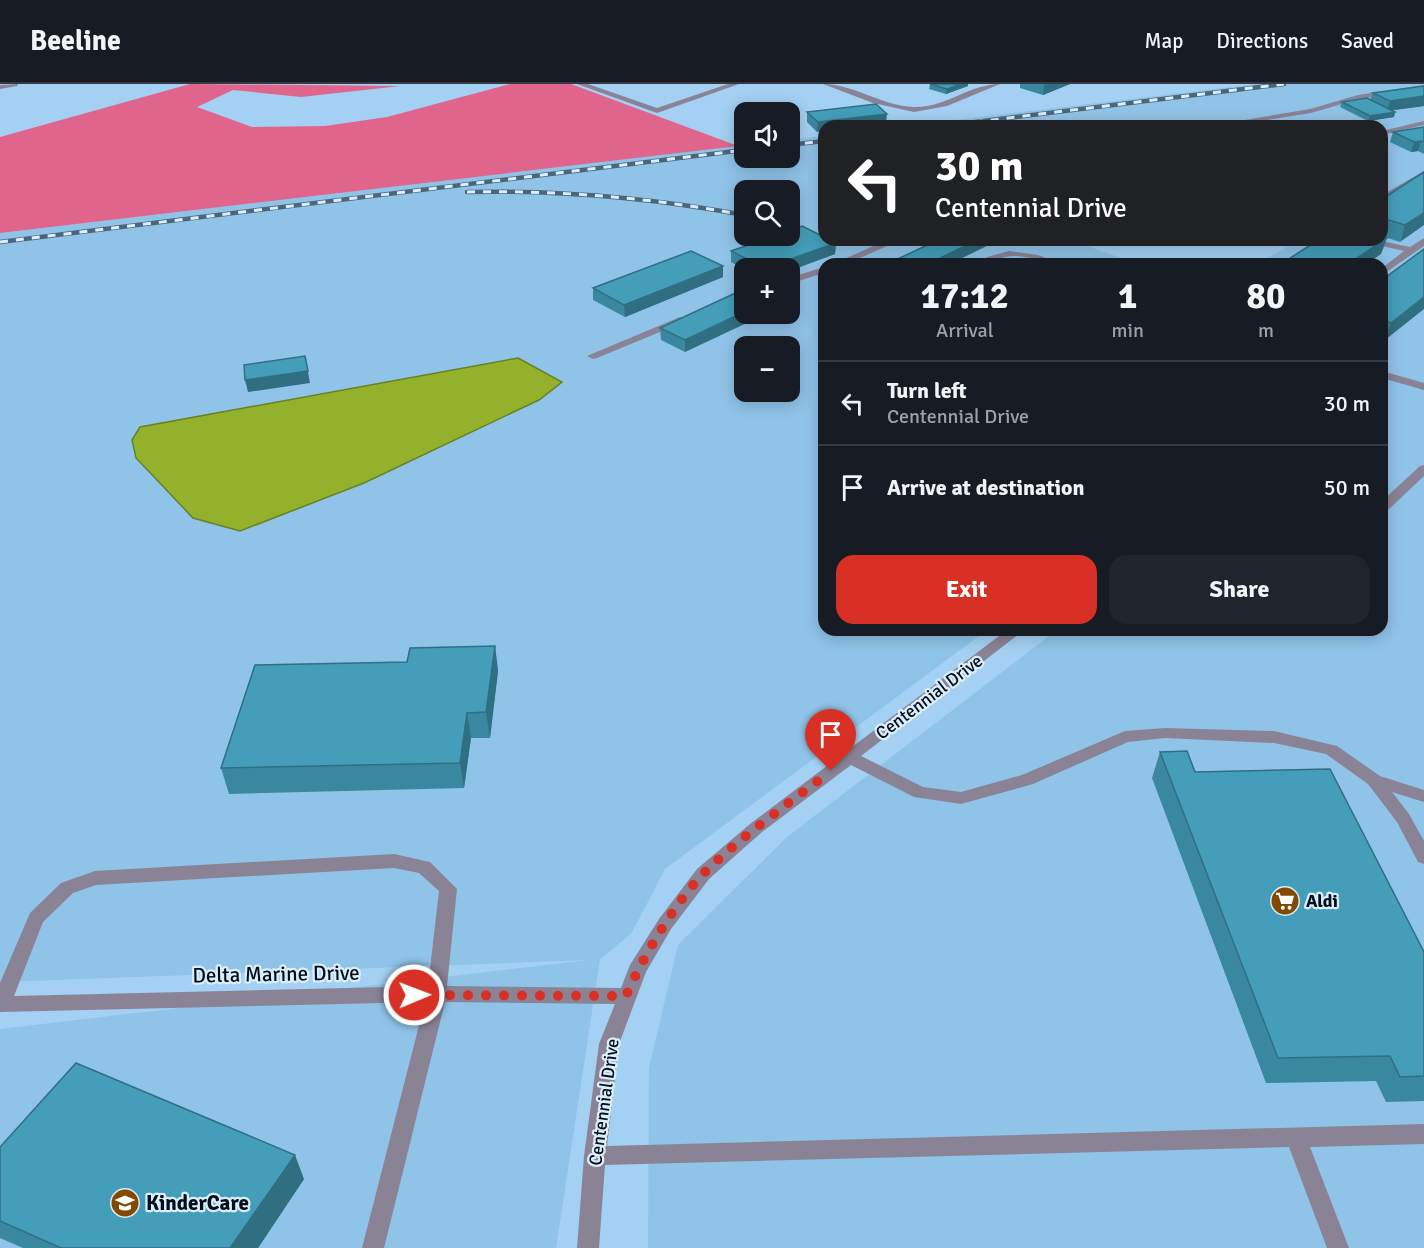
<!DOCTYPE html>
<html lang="en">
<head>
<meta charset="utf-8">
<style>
	body { margin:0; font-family:Signika,sans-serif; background:#20242c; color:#f1f3f6; height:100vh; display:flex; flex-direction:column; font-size:22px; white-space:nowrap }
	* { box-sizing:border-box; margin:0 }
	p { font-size:20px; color:#9ea1a6 }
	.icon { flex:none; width:33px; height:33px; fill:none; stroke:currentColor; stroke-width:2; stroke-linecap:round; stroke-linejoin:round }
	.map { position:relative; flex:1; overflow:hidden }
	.drawer { position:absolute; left:818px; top:174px; width:570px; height:378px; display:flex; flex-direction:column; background:#171b24; border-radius:18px; box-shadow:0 3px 15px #0003 }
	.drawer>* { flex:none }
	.hud { position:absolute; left:818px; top:36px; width:570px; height:126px; border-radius:18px; box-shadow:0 3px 15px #0003; background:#202124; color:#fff; overflow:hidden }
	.fabs { position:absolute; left:734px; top:18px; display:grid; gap:12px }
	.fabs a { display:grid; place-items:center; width:66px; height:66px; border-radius:12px; background:#171b24; box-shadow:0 3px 15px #0003; font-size:30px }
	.pin { position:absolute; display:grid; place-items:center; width:51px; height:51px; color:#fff; margin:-62px -26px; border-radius:50% 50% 50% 0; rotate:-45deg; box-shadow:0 0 6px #0007 }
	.pin .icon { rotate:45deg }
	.me { position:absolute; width:66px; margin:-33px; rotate:89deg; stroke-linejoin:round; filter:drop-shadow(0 0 4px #0008) }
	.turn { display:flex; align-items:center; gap:21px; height:126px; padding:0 18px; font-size:27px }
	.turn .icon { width:78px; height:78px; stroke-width:2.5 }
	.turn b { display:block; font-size:42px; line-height:51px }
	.eta { display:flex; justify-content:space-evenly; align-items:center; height:102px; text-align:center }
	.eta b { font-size:36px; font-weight:700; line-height:42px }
	.primary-button { display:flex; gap:12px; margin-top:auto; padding:12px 18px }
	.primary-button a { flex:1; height:69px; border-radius:18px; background:#d93025; color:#fff; font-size:24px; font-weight:700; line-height:69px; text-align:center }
	.primary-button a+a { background:#20242c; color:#f1f3f6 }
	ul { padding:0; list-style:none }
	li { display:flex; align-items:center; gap:18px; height:84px; padding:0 18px; border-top:2px solid #363941 }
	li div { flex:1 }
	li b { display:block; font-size:22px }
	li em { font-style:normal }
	header { display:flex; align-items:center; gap:36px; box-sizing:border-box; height:84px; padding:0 30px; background:#171b24; border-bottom:2px solid #363941 }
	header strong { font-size:28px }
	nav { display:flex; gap:33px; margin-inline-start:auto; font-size:21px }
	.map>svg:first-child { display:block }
	.built { fill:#90c3e8; fill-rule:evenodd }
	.forest { fill:#e0658d }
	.water { fill:#93b12b; stroke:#678026; stroke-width:1.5 }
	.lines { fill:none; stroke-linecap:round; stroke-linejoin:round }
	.minor { fill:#8a8396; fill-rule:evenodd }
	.rail-casing { stroke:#4a667c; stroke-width:4.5 }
	.rail { stroke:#dceefc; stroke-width:3; stroke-dasharray:8; stroke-linecap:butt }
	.wall { fill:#3a88a0 }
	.shaded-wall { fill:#306f82 }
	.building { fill:#449eba; stroke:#306f82; stroke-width:1.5 }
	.route { stroke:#d93025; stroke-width:10; stroke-dasharray:0 18 }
	.labels { text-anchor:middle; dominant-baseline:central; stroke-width:4.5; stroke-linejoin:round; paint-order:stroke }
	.street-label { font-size:18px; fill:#010f1b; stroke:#dceefc }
	.poi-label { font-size:18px; font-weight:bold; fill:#010f1b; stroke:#dceefc; text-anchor:start }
	.near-street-label { font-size:21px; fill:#010f1b; stroke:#dceefc }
	.near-poi-label { font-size:21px; font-weight:bold; fill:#010f1b; stroke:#dceefc; text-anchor:start }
</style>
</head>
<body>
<header>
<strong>Beeline</strong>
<nav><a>Map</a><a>Directions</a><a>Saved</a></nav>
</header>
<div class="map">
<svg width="1424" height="1164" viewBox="0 0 1424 1164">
	<rect width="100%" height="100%" fill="#a3d0f3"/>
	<!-- built -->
	<g class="built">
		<polygon points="1257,0 1424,0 1424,1164 648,1164 649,984 678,861 787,753 1057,546 1382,546 1382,180 1256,180 1300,156 1382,156 1382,42 906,42"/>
		<path d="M823,52L824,156H1071L1137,180H824V546H987L665,785L631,850L600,875L556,1164H0V945L589,876L0,898V149L744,61V74H789V56ZM744,106H789V152H744ZM744,184H789V230H744ZM744,262H789V308H744Z"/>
	</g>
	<!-- forest -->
	<polygon class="forest" points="190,0 400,2 301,13 233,6 197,23 252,43 325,42 387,33 510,0 571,0 738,62 0,149 0,53"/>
	<!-- water -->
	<polygon class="water" points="518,274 562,298 539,316 364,399 240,447 193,434 136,374 132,356 140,343"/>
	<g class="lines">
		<!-- minor -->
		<g class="minor">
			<polygon points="18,0 17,2 0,5 0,1"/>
			<polygon points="577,0 588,0 657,24 728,0 739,0 657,29"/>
			<path d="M823,0C854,0 882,22 914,23C945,24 970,0 1000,0L947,22L914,28L873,19Z"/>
			<polygon points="1424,1 1424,5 1359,15 1311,29 1229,42 1209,42 1310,25 1358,11"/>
			<polygon points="1424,37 1424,41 1382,51 1382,47"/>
			<polygon points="1424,87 1424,94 1382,117 1382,111"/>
			<polygon points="1424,154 1424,162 1382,191 1382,184 1404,167 1356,156 1376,156 1410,163"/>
			<polygon points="887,156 900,156 847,180 833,180"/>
			<path d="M1009,167L1038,171L1061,180C1045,180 1033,173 1017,172C1002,171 989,180 974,180L987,173Z"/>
			<polygon points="824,183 824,189 789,200 789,194"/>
			<polygon points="680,233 685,236 684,238 597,274 593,275 587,272"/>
			<polygon points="1382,287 1424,299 1424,306 1382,294"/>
			<polygon points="1424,381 1424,392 1387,427 1382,428 1382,417 1420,382"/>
			<path d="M1007,546H1024L861,672L923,703L961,708L1022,691L1125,647L1165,644L1274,647L1337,662L1380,692L1424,706V718L1392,708L1409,730L1424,757V780L1418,778L1397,738L1368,700L1326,670L1274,659L1165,654L1128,658L1033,700L961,720L914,713L851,681L762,748L709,795L671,845L646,888L619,960L607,1062L1424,1040V1060L1310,1063L1349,1164H1327L1289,1063L605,1081L599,1164H577L584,1072L599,960L615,920L445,918L384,1164H362L425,918L0,928V899L30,829L61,799L95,787L394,770L430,778L457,805L447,902L621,904L630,881L659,835L697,785L750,740ZM394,784L419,789L439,807L428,902L14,912L43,838L73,809L96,801Z"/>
		</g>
		<!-- rail casing -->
		<g class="rail-casing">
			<g id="rail">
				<polyline points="943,42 1284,0"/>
				<polyline points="789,61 824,57"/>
				<path d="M467,108C561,106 652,114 744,131"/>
				<polyline points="0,158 744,66"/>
			</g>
		</g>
		<!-- rail -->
		<use href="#rail" class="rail"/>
	</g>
	<!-- wall -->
	<g class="wall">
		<polygon points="930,0 968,0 968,2 946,10 929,5"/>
		<polygon points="1020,0 1070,0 1043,11 1020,4"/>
		<polygon points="1424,2 1424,22 1393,26 1395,28 1394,33 1368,37 1340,23 1342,18 1370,16 1373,9"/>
		<polygon points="807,28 886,40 866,42 824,42 817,48 807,38"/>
		<polygon points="1424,43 1424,70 1418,67 1411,68 1390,58 1393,48"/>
		<polygon points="1424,88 1400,158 1382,152 1382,115"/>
		<polygon points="849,156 871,156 859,160"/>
		<polygon points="836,159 835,170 789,187 789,184 744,184 744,185 731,178 731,167"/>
		<polygon points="1424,165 1385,256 1382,255 1382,196"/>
		<polygon points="723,182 723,193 625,233 593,216 593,204"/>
		<polygon points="744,205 685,268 661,256 660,244"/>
		<polygon points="495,562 498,587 490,654 471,654 464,704 229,710 221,684 407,578"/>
		<polygon points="1160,668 1195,688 1424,868 1424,1017 1386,1018 1376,997 1266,999 1152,694"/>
		<polygon points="0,1063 304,1095 258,1164 23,1164 0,1154"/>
	</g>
	<!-- shaded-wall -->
	<g class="shaded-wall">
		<polygon points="961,0 968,0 968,2 946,10 947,5"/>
		<polygon points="1048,0 1070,0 1043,11 1044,1"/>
		<polygon points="1424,12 1424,22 1387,27 1390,17"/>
		<polygon points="1395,28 1394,33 1368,37 1370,32"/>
		<polygon points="887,30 886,40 866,42 824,42 824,47 817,48 818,38"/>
		<polygon points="1421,57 1418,67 1411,68 1414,58"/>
		<polygon points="1424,129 1424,141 1400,158 1405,141"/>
		<polygon points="1387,154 1381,170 1367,180 1348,180"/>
		<polygon points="859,156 871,156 859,160"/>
		<polygon points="977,156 999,156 950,180 928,180"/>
		<polygon points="836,159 835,170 789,187 789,184 765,184"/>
		<polygon points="723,182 723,193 625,233 624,221"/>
		<polygon points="1424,213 1424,225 1385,256 1391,239"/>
		<polygon points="744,228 744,230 766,230 685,268 685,256"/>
		<polygon points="305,272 310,299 248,308 245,296"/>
		<polygon points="495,562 498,587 490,654 486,628"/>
		<polygon points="467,629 471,654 464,704 460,679"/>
		<polygon points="295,1071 304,1095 258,1164 230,1164"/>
	</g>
	<!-- building -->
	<g class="building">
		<polygon points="930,0 961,0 947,5"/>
		<polygon points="1424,2 1424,12 1390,17 1373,9"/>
		<polygon points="1367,14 1395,28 1370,32 1342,18"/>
		<polygon points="876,20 887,30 818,38 807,28"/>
		<polygon points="953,40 972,40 976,42 956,42"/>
		<polygon points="1239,40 1242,42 1228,42"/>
		<polygon points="1424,43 1424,58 1421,57 1414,58 1393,48"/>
		<polygon points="1424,88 1424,129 1405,141 1382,134 1382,115"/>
		<polygon points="802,142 824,153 824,156 830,156 836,159 765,184 731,167 775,152 789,152 789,147"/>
		<polygon points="1382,152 1387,154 1348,180 1281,180 1318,156 1382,156"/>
		<polygon points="938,156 977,156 928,180 887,180"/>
		<polygon points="1424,165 1424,213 1391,239 1382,236 1382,196"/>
		<polygon points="691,167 723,182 624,221 593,204"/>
		<polygon points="744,205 744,228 685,256 660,244"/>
		<polygon points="305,272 308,287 245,296 244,281"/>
		<polygon points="495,562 486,628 467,629 460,679 221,684 255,581 407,578 410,564"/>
		<polygon points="1187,667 1195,688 1330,685 1424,868 1424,992 1400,993 1390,972 1278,974 1160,668"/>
		<polygon points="76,979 295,1071 230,1164 61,1164 0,1137 0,1063"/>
	</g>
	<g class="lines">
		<!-- route -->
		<path class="route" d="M414,911L626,912C643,873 675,818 705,788C743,751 788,720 831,687"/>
	</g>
	<!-- icons -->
	<defs>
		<g id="supermarket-disc" transform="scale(1.5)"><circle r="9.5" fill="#844900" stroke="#dceefc"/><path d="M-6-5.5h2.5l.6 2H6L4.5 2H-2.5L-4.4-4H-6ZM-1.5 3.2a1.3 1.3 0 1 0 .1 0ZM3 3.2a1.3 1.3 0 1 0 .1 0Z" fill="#fff"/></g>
		<g id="school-disc" transform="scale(1.5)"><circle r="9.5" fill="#844900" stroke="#dceefc"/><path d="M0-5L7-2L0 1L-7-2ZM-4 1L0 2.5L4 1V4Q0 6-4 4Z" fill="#fff"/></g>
	</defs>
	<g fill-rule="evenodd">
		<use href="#supermarket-disc" x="1285" y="817"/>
		<use href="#school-disc" x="125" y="1119"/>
	</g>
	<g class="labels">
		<!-- street labels -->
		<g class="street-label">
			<text transform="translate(929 613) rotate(-37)">Centennial Drive</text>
			<text transform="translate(604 1018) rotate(-82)">Centennial Drive</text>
		</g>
		<!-- poi labels -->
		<g class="poi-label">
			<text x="1306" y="817">Aldi</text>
		</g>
		<!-- near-street labels -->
		<g class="near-street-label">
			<text transform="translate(276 890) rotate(-1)">Delta Marine Drive</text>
		</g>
		<!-- near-poi labels -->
		<g class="near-poi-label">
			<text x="146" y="1119">KinderCare</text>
		</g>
	</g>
</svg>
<div class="fabs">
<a><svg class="icon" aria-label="sound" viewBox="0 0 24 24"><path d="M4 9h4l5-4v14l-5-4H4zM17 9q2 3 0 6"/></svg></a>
<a><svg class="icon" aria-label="search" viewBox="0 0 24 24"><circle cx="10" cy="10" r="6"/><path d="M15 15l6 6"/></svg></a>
<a>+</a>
<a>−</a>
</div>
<div class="pin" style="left:831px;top:687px;background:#d93025"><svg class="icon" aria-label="arrive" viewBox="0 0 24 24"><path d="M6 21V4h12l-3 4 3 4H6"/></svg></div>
<svg class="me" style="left:414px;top:911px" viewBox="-20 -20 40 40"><circle r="17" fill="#d93025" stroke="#fff" stroke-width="3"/><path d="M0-11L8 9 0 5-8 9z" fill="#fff"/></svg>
<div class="hud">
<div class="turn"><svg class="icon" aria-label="left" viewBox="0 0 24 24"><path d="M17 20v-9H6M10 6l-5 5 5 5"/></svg><div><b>30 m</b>Centennial Drive</div></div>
</div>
<section class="drawer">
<div class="eta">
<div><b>17:12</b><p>Arrival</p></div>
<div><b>1</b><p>min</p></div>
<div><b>80</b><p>m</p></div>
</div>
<ul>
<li><svg class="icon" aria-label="left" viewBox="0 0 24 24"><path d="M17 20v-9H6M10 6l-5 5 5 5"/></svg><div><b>Turn left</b><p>Centennial Drive</p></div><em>30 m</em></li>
<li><svg class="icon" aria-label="arrive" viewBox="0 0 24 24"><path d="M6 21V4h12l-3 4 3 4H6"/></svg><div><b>Arrive at destination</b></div><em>50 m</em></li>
</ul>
<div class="primary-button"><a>Exit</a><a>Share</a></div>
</section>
</div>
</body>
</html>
